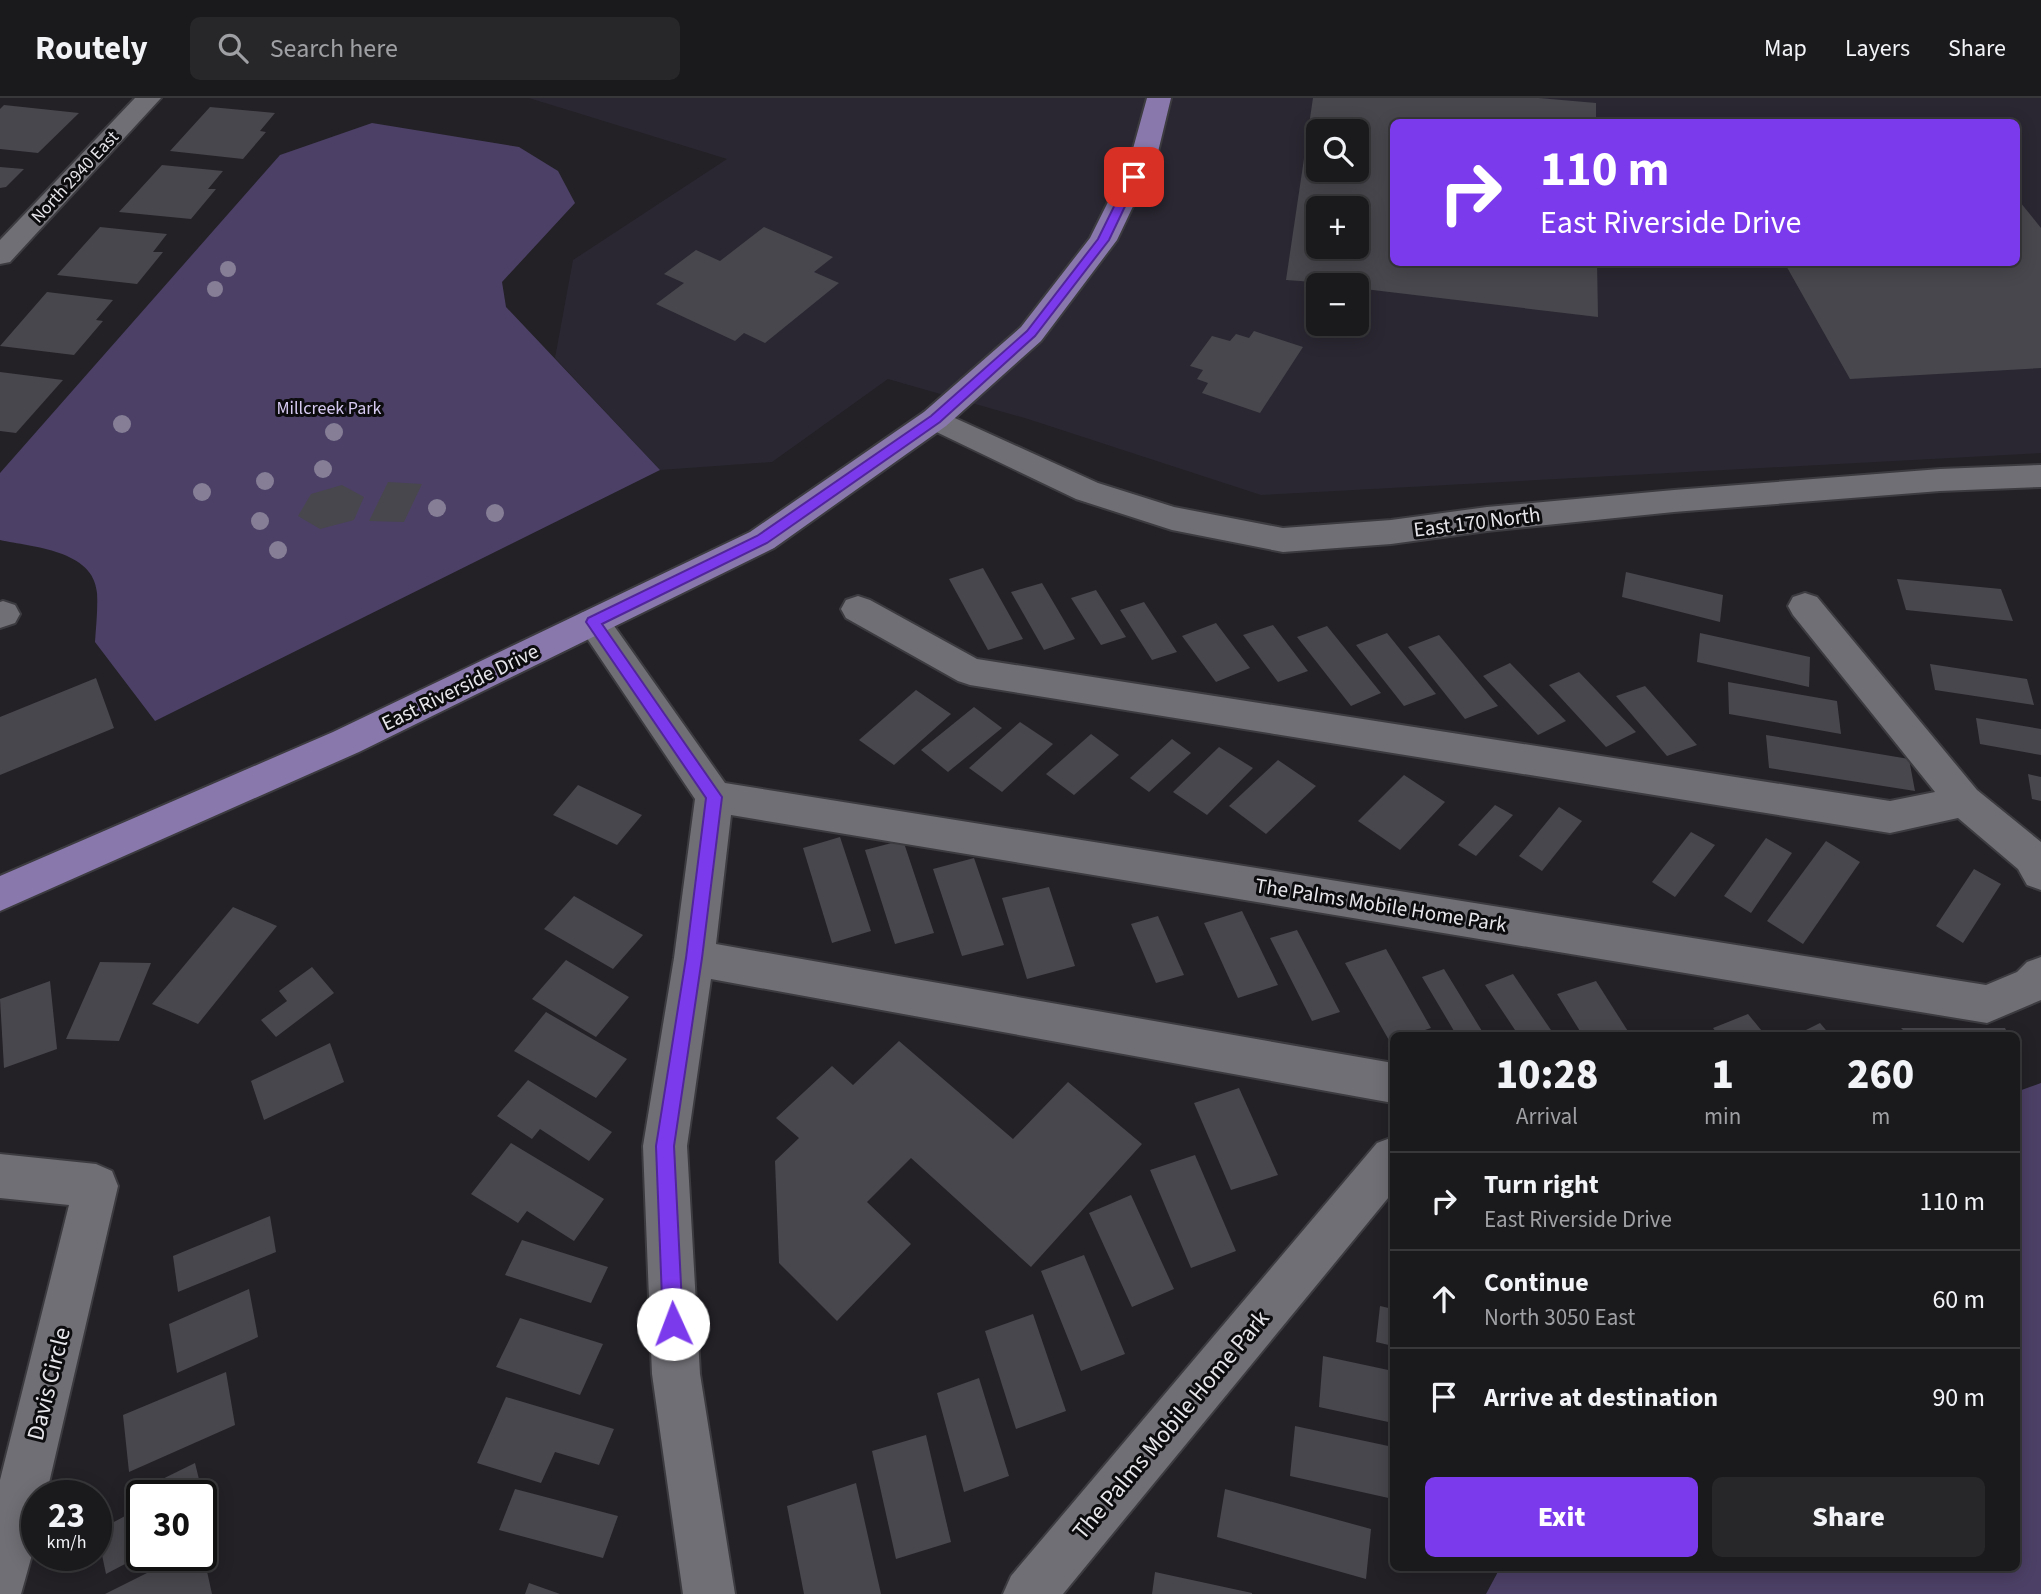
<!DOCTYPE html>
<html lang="en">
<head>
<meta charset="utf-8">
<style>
	body { margin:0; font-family:"Source Sans 3",sans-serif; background:#272629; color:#f1f3f6; height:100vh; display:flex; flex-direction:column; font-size:26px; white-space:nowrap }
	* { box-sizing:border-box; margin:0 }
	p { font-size:23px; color:#9fa0a3 }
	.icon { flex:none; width:38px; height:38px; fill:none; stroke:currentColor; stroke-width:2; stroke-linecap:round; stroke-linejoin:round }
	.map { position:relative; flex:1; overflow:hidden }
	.sheet { position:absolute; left:1390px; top:934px; width:630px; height:539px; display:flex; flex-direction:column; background:#1a191c; border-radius:10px; box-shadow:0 4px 18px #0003,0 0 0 2px #38383b }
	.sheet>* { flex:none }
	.top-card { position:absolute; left:1390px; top:21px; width:630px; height:147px; border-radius:10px; box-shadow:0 4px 18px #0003,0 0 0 2px #38383b; background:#7c3aed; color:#fff; overflow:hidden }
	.controls { position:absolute; left:1306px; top:21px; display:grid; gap:14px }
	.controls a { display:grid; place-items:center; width:63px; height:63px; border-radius:10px; background:#1a191c; box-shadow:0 4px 18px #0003,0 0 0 2px #38383b; font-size:35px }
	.speed { position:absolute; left:21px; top:1382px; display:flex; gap:14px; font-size:35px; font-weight:700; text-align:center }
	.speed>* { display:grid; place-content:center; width:91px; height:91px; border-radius:50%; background:#1a191c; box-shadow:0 4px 18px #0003,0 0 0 2px #38383b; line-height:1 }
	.speed small { font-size:18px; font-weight:400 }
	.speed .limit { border:4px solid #111; border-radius:10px; background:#fff; color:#111 }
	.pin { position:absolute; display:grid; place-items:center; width:60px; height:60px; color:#fff; margin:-30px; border-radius:14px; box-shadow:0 4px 10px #0006 }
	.me { position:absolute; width:77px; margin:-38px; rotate:358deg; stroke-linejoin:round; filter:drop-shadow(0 0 5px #0008) }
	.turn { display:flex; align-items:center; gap:24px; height:147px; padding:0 35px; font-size:32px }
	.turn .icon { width:91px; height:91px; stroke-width:2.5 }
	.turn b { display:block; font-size:49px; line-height:60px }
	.eta { display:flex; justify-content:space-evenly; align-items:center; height:119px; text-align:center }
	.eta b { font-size:42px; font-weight:800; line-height:49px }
	.cta { display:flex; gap:14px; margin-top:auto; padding:14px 35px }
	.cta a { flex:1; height:80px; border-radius:10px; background:#7c3aed; color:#fff; font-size:28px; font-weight:800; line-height:80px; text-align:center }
	.cta a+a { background:#272629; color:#f1f3f6 }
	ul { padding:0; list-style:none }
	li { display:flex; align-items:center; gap:21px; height:98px; padding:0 35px; border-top:2px solid #38383b }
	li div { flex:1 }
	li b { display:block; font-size:26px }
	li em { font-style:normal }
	header { display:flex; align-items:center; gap:42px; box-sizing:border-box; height:98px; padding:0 35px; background:#1a191c; border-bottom:2px solid #38383b }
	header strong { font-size:33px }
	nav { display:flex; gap:38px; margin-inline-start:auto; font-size:24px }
	.search { width:490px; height:63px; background:#272629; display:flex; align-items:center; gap:18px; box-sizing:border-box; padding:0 24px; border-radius:10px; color:#9fa0a3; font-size:26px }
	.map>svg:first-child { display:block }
	.built { fill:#2a2732; fill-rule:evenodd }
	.green { fill:#4c4066 }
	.building { fill:#48474d; fill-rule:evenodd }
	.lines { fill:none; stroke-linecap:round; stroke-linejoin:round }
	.minor-casing { stroke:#3c3b3f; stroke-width:4 }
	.major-casing { stroke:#3c3b3f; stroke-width:4 }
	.minor { fill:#706f75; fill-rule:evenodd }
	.major { fill:#8978ac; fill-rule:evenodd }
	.tree { fill:#857e96 }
	.route { fill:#7c3aed; stroke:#51269a; stroke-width:2 }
	.labels { text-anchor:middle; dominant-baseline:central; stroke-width:6; stroke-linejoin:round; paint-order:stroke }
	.far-street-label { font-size:18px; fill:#e7e6ea; stroke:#0c0b0e }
	.far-park-label { font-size:18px; fill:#d6caf1; stroke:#0c0b0e }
	.street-label { font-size:21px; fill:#e7e6ea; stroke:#0c0b0e }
	.near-street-label { font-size:24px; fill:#e7e6ea; stroke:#0c0b0e }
</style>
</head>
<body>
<header>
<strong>Routely</strong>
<div class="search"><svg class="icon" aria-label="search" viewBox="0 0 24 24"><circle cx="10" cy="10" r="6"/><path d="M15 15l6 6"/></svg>Search here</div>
<nav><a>Map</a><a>Layers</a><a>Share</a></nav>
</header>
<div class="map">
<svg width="2041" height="1496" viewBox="0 0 2041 1496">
	<rect width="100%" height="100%" fill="#232126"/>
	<!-- built -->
	<path class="built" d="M529,0H2041V355L1261,397L1028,321L888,281L772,364L660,372L555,260L573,162L727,61ZM1393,24H2016V164H1393ZM1318,33H1356V72H1318ZM1318,110H1356V149H1318ZM1318,187H1356V226H1318Z"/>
	<!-- green -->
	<g class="green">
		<path d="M372,25L519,49L558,73L575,105L502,184L506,209L660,372L155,623L95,544C96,528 98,511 97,495C94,452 32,449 0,442V375L280,57Z"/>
		<polygon points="2041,985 2041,1496 1486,1496 1500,1470 2016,1470 2016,994"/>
	</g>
	<!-- building -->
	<g class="building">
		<path d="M1313,0H1539L1596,5V24H1393V164H1597L1598,219L1356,190V187L1286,182ZM1318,33H1356V72H1318ZM1318,110H1356V149H1318Z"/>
		<polygon points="4,7 79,15 38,55 0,51 0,11"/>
		<polygon points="210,9 275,15 260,33 266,34 243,61 170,53"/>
		<polygon points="1951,20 1955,24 1886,24 1886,22"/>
		<polygon points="162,67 223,73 208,91 216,91 191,121 119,114"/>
		<polygon points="0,69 24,71 6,89 0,90"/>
		<polygon points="2016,99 2041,130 2041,270 1850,281 1784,164 2016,164"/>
		<polygon points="100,129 167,136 153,154 163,154 137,186 57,177"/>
		<polygon points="764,129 833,159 814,174 839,185 765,245 744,235 735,243 656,206 684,185 664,176 696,152 720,163"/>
		<polygon points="47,194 113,202 96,222 103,223 74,257 0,248"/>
		<polygon points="1254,233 1303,249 1260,315 1202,295 1208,285 1197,281 1203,272 1190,268 1212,238 1230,243 1236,236 1249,240"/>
		<polygon points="0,274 63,282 16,335 0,333"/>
		<polygon points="388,384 422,386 404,424 369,423"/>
		<polygon points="342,387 364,399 354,422 320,431 298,418 311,396"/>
		<polygon points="983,470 1023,541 988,552 949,481"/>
		<polygon points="1626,474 1723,497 1720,524 1622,499"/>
		<polygon points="1897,481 2001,491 2013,523 1906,512"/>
		<polygon points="1042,485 1075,541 1044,552 1011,494"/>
		<polygon points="1096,492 1126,539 1101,547 1071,500"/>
		<polygon points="1144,504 1177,554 1152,562 1120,512"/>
		<polygon points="1216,525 1250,570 1216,584 1182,538"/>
		<polygon points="1273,527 1308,573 1278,584 1243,537"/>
		<polygon points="1327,528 1381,595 1351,608 1297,539"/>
		<polygon points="1387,535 1436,596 1404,608 1356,547"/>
		<polygon points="1700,535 1810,559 1809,589 1697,564"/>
		<polygon points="1439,537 1498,608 1465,621 1408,549"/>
		<polygon points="1510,565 1566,623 1538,637 1483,578"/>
		<polygon points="1930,566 2027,581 2034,607 1935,592"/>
		<polygon points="1579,574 1636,634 1606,649 1549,587"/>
		<polygon points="96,580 114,630 0,677 0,619"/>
		<polygon points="1728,584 1837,603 1841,636 1729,616"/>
		<polygon points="1645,588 1697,647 1667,658 1616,598"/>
		<polygon points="916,592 951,616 894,667 859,642"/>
		<polygon points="974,609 1002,630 948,674 921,652"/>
		<polygon points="1976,620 2041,631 2041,657 1980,646"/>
		<polygon points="1020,624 1053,646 1002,694 969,670"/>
		<polygon points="1091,636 1119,657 1074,697 1046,676"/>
		<polygon points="1766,637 1909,661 1915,693 1769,670"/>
		<polygon points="1172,641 1191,655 1149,694 1130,680"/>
		<polygon points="1219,649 1253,670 1207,717 1173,694"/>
		<polygon points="1278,662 1316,688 1266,736 1229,708"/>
		<polygon points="2028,676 2041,679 2041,703 2032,701"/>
		<polygon points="1404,677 1445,704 1400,752 1358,723"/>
		<polygon points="578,687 642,717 617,747 553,717"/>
		<polygon points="1495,707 1513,717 1476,758 1458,747"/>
		<polygon points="1559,709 1582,723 1542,773 1519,758"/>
		<polygon points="1691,734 1715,747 1675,799 1652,784"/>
		<polygon points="840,739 871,833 832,845 803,750"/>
		<polygon points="1766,740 1792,755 1751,815 1724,798"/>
		<polygon points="903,742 934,835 895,846 865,752"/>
		<polygon points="1826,743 1860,764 1803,846 1767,823"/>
		<polygon points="974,760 1004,847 962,858 933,771"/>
		<polygon points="1974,771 2001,786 1963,845 1936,828"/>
		<polygon points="1049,789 1075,868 1027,881 1002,800"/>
		<polygon points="574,798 643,837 613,871 544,831"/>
		<polygon points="233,809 277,828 198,926 152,906"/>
		<polygon points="1242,813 1278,887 1238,900 1204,825"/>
		<polygon points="1158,818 1184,877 1156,885 1131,826"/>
		<polygon points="1297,832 1340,914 1312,923 1270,840"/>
		<polygon points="1386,851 1431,930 1407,938 1393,938 1393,943 1390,944 1345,865"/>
		<polygon points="566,862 629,899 596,939 532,901"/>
		<polygon points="100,864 151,865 119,943 66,941"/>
		<polygon points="312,869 334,895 276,939 261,922 287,903 279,893"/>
		<polygon points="1444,871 1485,938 1457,938 1422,879"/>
		<polygon points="1513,876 1555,938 1519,938 1485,887"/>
		<polygon points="50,883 57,951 4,970 0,901"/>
		<polygon points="1596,883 1631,938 1583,938 1557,896"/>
		<polygon points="546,914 627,961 596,1000 514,953"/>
		<polygon points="1748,916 1766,938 1719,938 1713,930"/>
		<polygon points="1820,925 1831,938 1794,938"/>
		<polygon points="1901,930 2005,930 2009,938 1909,938"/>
		<polygon points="899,943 1013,1041 1068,984 1142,1046 1031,1169 911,1060 867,1104 911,1146 837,1223 779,1165 775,1063 799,1040 776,1020 832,968 853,987"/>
		<polygon points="330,945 344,984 264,1022 251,983"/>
		<polygon points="528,982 612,1034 589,1063 540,1031 532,1041 497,1018"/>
		<polygon points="1239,990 1278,1077 1231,1092 1194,1005"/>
		<polygon points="511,1045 604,1101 574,1143 527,1113 518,1125 471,1096"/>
		<polygon points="1195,1057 1236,1153 1191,1170 1150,1072"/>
		<polygon points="1131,1097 1174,1191 1132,1209 1089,1115"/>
		<polygon points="270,1118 276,1154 178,1194 173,1158"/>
		<polygon points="522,1142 608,1169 591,1205 505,1177"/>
		<polygon points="1084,1157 1125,1256 1081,1273 1041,1173"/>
		<polygon points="249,1191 258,1239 177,1275 169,1226"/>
		<polygon points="1380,1208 1393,1211 1393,1248 1376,1244"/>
		<polygon points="1033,1216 1066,1313 1016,1331 985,1233"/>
		<polygon points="520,1220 603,1246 580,1297 496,1269"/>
		<polygon points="1323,1258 1393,1273 1393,1325 1319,1309"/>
		<polygon points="226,1274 235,1327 129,1374 123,1317"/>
		<polygon points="979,1280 1009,1378 964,1394 937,1295"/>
		<polygon points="506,1299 614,1331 599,1367 555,1354 541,1385 477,1365"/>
		<polygon points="1295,1328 1393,1349 1393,1401 1290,1378"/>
		<polygon points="926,1337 951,1444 896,1461 872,1353"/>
		<polygon points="195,1365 209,1422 201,1426 201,1398 142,1398 140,1392"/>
		<polygon points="856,1385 881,1496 804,1496 787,1408"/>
		<polygon points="515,1391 618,1418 603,1460 499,1432"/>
		<polygon points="1225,1391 1371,1431 1366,1481 1217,1439"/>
		<polygon points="142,1409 142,1457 106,1476 97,1433"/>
		<polygon points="201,1446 212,1496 105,1496 181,1458 201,1458"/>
		<polygon points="1155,1474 1252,1495 1252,1496 1152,1496"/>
		<polygon points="529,1485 560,1496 525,1496"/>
	</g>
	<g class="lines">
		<!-- minor casing -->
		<g class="minor-casing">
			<g id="minor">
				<polygon points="135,0 161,0 10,164 0,166 0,142"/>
				<polygon points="935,311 1098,385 1174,409 1283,430 1391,422 1487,409 1674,392 1940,371 2041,367 2041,389 1940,393 1674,414 1487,433 1391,446 1283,454 1172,432 1076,401 924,328 920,321 924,314"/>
				<polygon points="1805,495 1817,499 1977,692 2041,744 2041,792 2027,787 2018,771 1958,720 1890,735 970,587 958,583 846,520 841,511 846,502 858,498 870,502 977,561 1890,703 1935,694 1793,517 1788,508 1793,499"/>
				<polygon points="3,503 15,507 20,516 15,525 0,530 0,504"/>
				<polygon points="593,511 605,515 725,685 1986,887 2017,874 2027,864 2041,859 2041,902 1987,925 731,717 716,846 1393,965 1393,1005 711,881 687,1048 700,1276 735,1496 683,1496 652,1276 643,1048 674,860 695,701 576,524 581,515"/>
				<polygon points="1393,1039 1393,1094 1063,1496 1003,1496 1011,1478 1377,1045"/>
				<polygon points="0,1056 96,1066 112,1073 118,1088 46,1398 37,1398 37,1439 21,1496 0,1496 0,1382 69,1107 0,1100"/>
			</g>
		</g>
		<!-- major casing -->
		<g class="major-casing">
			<polygon id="major" points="1147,0 1171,0 1157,58 1117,142 1041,243 946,328 774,450 359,654 0,813 0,778 333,634 750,434 924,314 1021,229 1090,140 1131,58"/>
		</g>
		<!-- minor -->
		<use href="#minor" class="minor"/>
		<!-- major -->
		<use href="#major" class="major"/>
	</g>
	<!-- trees -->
	<g class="tree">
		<circle cx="228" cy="171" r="8"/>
		<circle cx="215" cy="191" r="8"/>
		<circle cx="122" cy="326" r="9"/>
		<circle cx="334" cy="334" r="9"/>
		<circle cx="323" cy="371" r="9"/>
		<circle cx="265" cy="383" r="9"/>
		<circle cx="202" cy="394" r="9"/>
		<circle cx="437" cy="410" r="9"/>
		<circle cx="495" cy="415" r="9"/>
		<circle cx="260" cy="423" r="9"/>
		<circle cx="278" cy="452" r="9"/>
	</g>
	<!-- route -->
	<polygon class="route" points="1130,76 1139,79 1109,142 1035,238 940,324 767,445 602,526 722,699 702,860 674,1048 683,1226 680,1233 673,1235 666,1233 663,1226 656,1048 686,860 706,700 586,524 588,520 757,438 931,318 1027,233 1098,141"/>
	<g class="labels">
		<!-- far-street labels -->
		<g class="far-street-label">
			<text transform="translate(75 79) rotate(-47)">North 2940 East</text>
		</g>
		<!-- far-park labels -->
		<g class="far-park-label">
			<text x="329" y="310">Millcreek Park</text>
		</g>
		<!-- street labels -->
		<g class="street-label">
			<text transform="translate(1477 424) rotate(-7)">East 170 North</text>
			<text transform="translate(460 589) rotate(-26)">East Riverside Drive</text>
			<text transform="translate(1381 807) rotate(9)">The Palms Mobile Home Park</text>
		</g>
		<!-- near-street labels -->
		<g class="near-street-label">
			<text transform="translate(49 1286) rotate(-76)">Davis Circle</text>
			<text transform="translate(1171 1327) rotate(-50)">The Palms Mobile Home Park</text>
		</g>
	</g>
</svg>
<div class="controls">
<a><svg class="icon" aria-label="search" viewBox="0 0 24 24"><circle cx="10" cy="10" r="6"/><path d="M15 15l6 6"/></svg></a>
<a>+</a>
<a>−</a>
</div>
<div class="speed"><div>23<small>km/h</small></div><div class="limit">30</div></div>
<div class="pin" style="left:1134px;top:79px;background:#d93025"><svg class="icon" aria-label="arrive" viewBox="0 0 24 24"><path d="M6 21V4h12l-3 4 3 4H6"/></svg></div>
<svg class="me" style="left:673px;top:1226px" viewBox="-20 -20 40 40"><circle r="19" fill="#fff"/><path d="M0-13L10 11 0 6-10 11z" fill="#7c3aed"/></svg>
<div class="top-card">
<div class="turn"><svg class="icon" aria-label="right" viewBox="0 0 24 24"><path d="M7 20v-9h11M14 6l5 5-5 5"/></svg><div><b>110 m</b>East Riverside Drive</div></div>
</div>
<section class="sheet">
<div class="eta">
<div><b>10:28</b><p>Arrival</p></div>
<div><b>1</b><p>min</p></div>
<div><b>260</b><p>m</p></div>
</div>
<ul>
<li><svg class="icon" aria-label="right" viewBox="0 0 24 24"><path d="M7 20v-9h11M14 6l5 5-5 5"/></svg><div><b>Turn right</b><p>East Riverside Drive</p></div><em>110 m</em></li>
<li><svg class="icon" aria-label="ahead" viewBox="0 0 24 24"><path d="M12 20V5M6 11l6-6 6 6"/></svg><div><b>Continue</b><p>North 3050 East</p></div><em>60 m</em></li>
<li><svg class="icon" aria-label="arrive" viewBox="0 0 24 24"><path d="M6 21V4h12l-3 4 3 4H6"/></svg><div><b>Arrive at destination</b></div><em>90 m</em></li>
</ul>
<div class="cta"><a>Exit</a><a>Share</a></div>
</section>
</div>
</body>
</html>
